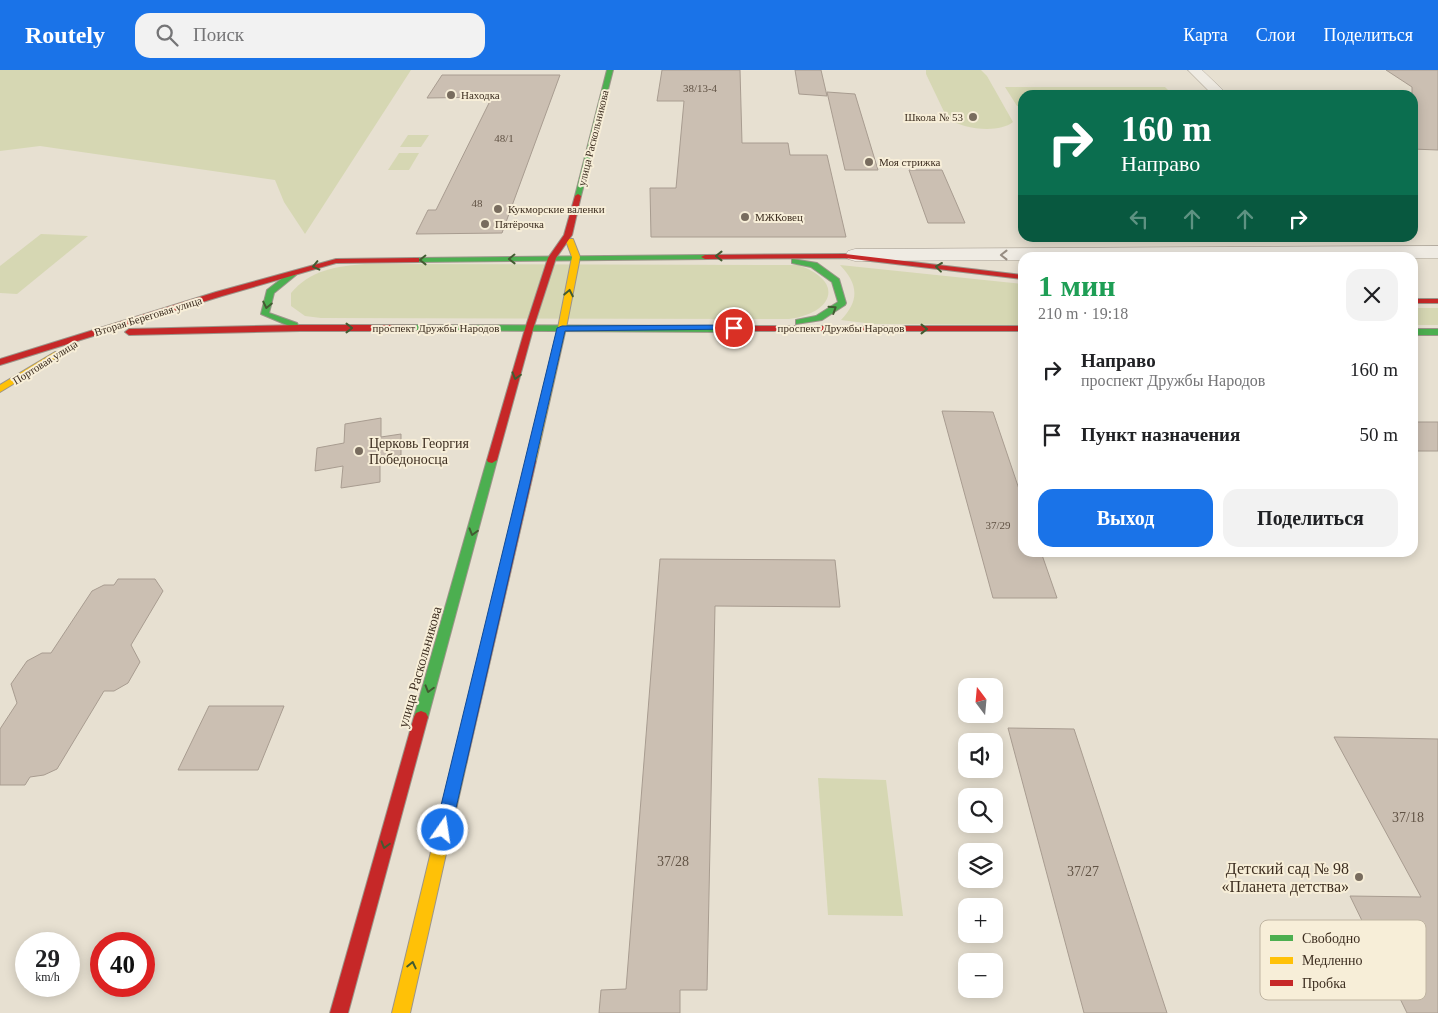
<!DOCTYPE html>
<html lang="ru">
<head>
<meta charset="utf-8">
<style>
	body { margin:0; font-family:Georgia,serif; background:#f2f2f2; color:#202124; height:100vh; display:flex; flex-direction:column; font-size:19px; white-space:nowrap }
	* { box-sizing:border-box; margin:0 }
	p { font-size:16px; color:#757577 }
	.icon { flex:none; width:28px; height:28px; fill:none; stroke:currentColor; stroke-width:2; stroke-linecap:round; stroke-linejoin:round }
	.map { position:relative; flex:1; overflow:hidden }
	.side { position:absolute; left:1018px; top:182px; width:400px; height:305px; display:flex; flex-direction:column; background:#fff; border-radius:15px; box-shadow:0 2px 12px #0003 }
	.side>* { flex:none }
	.banner { position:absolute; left:1018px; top:20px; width:400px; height:152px; border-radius:15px; box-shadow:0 2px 12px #0003; background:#0b6e4f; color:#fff; overflow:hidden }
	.needle { width:32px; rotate:344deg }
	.controls { position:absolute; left:958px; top:608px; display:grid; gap:10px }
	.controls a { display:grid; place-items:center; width:45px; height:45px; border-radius:10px; background:#fff; box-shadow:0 2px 12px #0003; font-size:25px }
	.speed { position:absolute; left:15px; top:862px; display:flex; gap:10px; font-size:25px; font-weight:700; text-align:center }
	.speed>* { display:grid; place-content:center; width:65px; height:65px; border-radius:50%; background:#fff; box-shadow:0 2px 12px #0003; line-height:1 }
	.speed small { font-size:12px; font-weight:400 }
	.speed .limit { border:8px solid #d22; background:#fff; color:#111 }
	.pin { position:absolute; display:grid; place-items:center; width:42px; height:42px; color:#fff; margin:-21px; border:2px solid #fff; border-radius:50%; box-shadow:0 1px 5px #0007 }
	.me { position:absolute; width:55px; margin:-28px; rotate:13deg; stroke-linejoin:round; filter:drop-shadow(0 0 4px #0008) }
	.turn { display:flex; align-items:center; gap:18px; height:105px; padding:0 20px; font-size:22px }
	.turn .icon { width:65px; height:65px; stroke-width:2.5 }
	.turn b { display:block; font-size:35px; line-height:42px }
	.lanes { display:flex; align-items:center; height:48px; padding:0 20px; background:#0003; justify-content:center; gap:25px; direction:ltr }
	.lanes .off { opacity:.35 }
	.round { display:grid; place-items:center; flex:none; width:52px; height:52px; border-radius:15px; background:#f2f2f2 }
	.headline { display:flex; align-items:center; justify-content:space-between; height:85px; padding:0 20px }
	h1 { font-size:30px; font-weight:700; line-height:38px; color:#1e9e55 }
	.primary-button { display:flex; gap:10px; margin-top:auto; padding:10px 20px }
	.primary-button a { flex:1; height:58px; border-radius:15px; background:#1a73e8; color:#fff; font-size:20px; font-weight:700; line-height:58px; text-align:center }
	.primary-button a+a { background:#f2f2f2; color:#202124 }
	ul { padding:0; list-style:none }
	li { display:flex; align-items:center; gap:15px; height:65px; padding:0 20px }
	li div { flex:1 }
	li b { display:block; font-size:19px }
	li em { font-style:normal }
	header { display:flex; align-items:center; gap:30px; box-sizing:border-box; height:70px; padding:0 25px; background:#1a73e8; color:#fff }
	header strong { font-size:24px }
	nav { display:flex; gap:28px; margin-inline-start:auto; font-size:18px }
	.search { width:350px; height:45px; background:#f2f2f2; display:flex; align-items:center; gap:12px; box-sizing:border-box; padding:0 18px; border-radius:15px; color:#757577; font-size:19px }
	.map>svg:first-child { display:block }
	.green { fill:#d6d7b3 }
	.building { fill:#cbbfb2; stroke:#a89c90 }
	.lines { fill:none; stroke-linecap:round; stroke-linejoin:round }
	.street-casing { stroke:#ada599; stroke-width:1 }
	.fast-casing { stroke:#9c958a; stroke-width:2 }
	.slow-casing { stroke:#9c958a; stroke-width:2 }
	.jam-casing { stroke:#9c958a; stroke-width:2 }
	.street { fill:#efebe3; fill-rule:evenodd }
	.fast { fill:#4caf50; fill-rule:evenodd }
	.slow { fill:#ffc107; fill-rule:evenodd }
	.jam { fill:#c62828; fill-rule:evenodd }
	.oneway { stroke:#968c82 }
	.oneway2 { stroke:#425b31 }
	.route { fill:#1a73e8; stroke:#114b97 }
	.poi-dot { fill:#786c5e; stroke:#f7eed8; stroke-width:2 }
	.labels { text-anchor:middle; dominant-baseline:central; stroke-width:4; stroke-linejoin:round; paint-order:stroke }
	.number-label { font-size:11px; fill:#605244 }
	.far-poi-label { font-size:11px; fill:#3d2e20; stroke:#f7eed8; text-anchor:start }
	.far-street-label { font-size:11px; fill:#3d2e20; stroke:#f7eed8 }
	.poi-label { font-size:14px; fill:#3d2e20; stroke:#f7eed8; text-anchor:start }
	.street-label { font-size:14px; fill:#3d2e20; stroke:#f7eed8 }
	.near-number-label { font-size:14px; fill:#605244 }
	.near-poi-label { font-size:16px; fill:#3d2e20; stroke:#f7eed8; text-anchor:end }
	.key { fill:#f7eed8; stroke:#bfb4a1; stroke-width:1 }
	.key-label { font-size:14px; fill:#3d2e20 }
</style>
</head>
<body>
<header>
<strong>Routely</strong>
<div class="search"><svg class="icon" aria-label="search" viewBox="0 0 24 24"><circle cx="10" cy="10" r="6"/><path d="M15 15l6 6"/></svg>Поиск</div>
<nav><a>Карта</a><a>Слои</a><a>Поделиться</a></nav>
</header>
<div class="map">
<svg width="1438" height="943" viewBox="0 0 1438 943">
	<rect width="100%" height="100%" fill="#e7e0d1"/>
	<!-- green -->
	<g class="green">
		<polygon points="0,0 417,0 411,0 305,164 284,132 275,110 40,76 0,81"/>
		<path d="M926,0H981L987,6L1013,52C998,64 962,59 947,48L926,4Z"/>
		<polygon points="1005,17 1165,17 1173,25 1022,25 1022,36 1017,36"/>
		<polygon points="408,65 429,65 421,77 400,77"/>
		<polygon points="399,83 419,83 409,100 388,100"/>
		<polygon points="41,164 88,166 17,224 0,223 0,196"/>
		<path d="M365,194L798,195C845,211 834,243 789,249L321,248L305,246L291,236V223C310,200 337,196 365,194Z"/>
		<path d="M840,195L1022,214V255L873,254L841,250C860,230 858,214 840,195Z"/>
		<rect x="1413" y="238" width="25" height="17"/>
		<polygon points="818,708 886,710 903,846 828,845"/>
	</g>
	<!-- building -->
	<g class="building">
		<polygon points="662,0 740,0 742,73 788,73 790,85 827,85 846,167 651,167 650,118 676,118 684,31 657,31"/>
		<polygon points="795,0 821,0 827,26 799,24"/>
		<polygon points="1386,0 1438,0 1438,80 1412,79 1412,17"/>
		<polygon points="442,5 560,5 502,163 416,164 428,140 436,140 492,27 427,28"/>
		<polygon points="827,22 855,24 878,100 845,100"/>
		<polygon points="909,100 942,100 965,153 928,153"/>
		<polygon points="942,341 993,342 1022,428 1022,482 1041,482 1057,528 993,528"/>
		<polygon points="381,348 381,367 401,364 401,385 380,389 380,412 341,418 343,396 315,401 317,378 344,373 345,354"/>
		<rect x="1412" y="352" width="26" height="29"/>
		<polygon points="660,489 835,490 840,537 715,536 707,920 680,920 680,943 599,943 601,920 626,919"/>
		<polygon points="118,509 155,509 163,521 131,575 140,592 128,613 114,621 104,621 57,699 44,705 30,707 25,715 0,715 0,659 17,633 11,614 27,591 42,583 51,583 92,521 104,515 114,515"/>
		<polygon points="209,636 284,636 258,700 178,700"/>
		<polygon points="1008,658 1074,659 1167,943 1084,943"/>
		<polygon points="1334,667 1438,669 1438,943 1407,943 1350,826 1421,827"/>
	</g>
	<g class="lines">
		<!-- street casing -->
		<g class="street-casing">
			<g id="street">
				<polygon points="1188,0 1202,0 1228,25 1213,25"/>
				<polygon points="1438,176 1438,188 1022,188 1022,190 855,191 848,189 846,185 848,181 855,179"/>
			</g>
		</g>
		<!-- fast casing -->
		<g class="fast-casing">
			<g id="fast">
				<polygon points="607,0 613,0 581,126 578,128 575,126"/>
				<polygon points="705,185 709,187 708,189 416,192 412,190 416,188"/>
				<polygon points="792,189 817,193 839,209 846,233 845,235 822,250 796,254 796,250 816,246 838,232 832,212 811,197 792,193"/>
				<polygon points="289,203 296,205 274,223 269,243 297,253 298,255 294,258 261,244 267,220"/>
				<polygon points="408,255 734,256 738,259 734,262 405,260 405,256"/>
				<rect x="1412" y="259" width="26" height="6"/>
				<polygon points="492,387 497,390 428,647 426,651 421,653 416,651 414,647 487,390"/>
			</g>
		</g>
		<!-- slow casing -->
		<g class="slow-casing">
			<g id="slow">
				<polygon points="567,169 573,169 580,187 566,258 536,391 531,394 526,391 558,258 572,187 566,171"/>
				<polygon points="55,282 58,283 58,287 0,322 0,315"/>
				<polygon points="460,685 465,686 467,691 410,943 392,943 453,691 455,686"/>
			</g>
		</g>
		<!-- jam casing -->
		<g class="jam-casing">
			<g id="jam">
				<polygon points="578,124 581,126 572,165 556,188 533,259 497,390 492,393 488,392 487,390 525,259 548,188 564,165 575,126"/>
				<polygon points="845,184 1022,205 1022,209 845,188 705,189 701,187 705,185"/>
				<polygon points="416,188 419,188 419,192 336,193 222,226 0,295 0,289 216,222 336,189"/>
				<rect x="1412" y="229" width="26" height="4"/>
				<polygon points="300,255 408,255 412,258 408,261 300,261 129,265 125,262 129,259"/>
				<polygon points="734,256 1022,256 1022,261 731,261 730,259"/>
				<polygon points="531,388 536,391 467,691 465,696 460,697 455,696 453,691 526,391"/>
				<polygon points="421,641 426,643 428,647 348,943 330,943 414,647 416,643"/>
			</g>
		</g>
		<!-- street -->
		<use href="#street" class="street"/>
		<!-- fast -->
		<use href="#fast" class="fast"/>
		<!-- slow -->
		<use href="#slow" class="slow"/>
		<!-- jam -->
		<use href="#jam" class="jam"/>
	</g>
	<!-- one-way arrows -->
	<defs><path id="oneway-chevron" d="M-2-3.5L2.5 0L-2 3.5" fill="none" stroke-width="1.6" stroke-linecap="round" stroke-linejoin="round" transform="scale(1.25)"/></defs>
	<use class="oneway" href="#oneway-chevron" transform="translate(1004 185) rotate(180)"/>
	<g class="oneway2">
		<use href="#oneway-chevron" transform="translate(719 186) rotate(180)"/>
		<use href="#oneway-chevron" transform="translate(512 189) rotate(179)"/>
		<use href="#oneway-chevron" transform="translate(423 190) rotate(179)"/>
		<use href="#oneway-chevron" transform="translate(316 196) rotate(167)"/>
		<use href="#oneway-chevron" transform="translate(939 197) rotate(-173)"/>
		<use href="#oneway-chevron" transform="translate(569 223) rotate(-79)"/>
		<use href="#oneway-chevron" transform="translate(267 235) rotate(102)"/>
		<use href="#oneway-chevron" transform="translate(833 239) rotate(-33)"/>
		<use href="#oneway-chevron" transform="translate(349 258)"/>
		<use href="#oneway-chevron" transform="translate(924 259)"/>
		<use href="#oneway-chevron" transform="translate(516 306) rotate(106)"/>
		<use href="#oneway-chevron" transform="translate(473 462) rotate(106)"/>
		<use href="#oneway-chevron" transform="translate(429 619) rotate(106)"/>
		<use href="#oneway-chevron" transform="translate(385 775) rotate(106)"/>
		<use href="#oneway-chevron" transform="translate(412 895) rotate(-77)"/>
	</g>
	<!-- route -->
	<polygon class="route" points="734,255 738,258 737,259 565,261 451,760 448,765 443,767 438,765 435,760 557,258 562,256"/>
	<!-- markers -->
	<g class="poi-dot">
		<circle cx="451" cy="25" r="5"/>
		<circle cx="973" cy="47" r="5"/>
		<circle cx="869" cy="92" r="5"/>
		<circle cx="498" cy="139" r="5"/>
		<circle cx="745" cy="147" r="5"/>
		<circle cx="485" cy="154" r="5"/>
		<circle cx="359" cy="381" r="5"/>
		<circle cx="1359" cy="807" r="5"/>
	</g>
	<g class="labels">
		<!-- number labels -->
		<g class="number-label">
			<text x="700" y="18">38/13-4</text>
			<text x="504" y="68">48/1</text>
			<text x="477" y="133">48</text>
			<text x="998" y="455">37/29</text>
		</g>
		<!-- far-poi labels -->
		<g class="far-poi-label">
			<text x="461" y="25">Находка</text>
			<text x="963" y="47" text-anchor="end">Школа № 53</text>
			<text x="879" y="92">Моя стрижка</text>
			<text x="508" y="139">Кукморские валенки</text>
			<text x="755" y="147">МЖКовец</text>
			<text x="495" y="154">Пятёрочка</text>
		</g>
		<!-- far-street labels -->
		<g class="far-street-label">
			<text transform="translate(593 68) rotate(-76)">улица Раскольникова</text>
			<text transform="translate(148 246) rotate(-17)">Вторая Береговая улица</text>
			<text x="436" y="258">проспект Дружбы Народов</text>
			<text x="841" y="258">проспект Дружбы Народов</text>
			<text transform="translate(45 292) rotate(-32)">Портовая улица</text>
		</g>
		<!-- poi labels -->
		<g class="poi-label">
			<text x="369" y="373">Церковь Георгия<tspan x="369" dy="16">Победоносца</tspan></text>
		</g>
		<!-- street labels -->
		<g class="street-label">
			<text transform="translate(420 597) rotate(-74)">улица Раскольникова</text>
		</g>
		<!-- near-number labels -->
		<g class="near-number-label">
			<text x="1408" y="747">37/18</text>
			<text x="673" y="791">37/28</text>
			<text x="1083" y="801">37/27</text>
		</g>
		<!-- near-poi labels -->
		<g class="near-poi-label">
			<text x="1349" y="798">Детский сад № 98<tspan x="1349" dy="18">«Планета детства»</tspan></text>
		</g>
	</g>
	<!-- legend -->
	<rect x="1260" y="850" width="166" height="80" rx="8" class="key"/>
	<rect x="1270" y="865" width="23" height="6" fill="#4caf50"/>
	<rect x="1270" y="887" width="23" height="7" fill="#ffc107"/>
	<rect x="1270" y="910" width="23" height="6" fill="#c62828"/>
	<g class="key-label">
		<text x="1302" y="873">Свободно</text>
		<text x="1302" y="895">Медленно</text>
		<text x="1302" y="918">Пробка</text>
	</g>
</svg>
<div class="controls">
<a><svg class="needle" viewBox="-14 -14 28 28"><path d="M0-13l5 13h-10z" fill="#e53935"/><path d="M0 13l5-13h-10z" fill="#757577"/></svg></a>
<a><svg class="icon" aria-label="sound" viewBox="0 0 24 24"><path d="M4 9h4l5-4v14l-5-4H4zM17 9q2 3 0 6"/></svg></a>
<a><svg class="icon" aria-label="search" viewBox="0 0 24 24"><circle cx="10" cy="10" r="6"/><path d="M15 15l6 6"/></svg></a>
<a><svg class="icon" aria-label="layers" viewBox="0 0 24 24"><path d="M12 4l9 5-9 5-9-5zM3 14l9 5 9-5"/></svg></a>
<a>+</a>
<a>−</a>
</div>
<div class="speed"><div>29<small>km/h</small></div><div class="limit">40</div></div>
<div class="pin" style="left:734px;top:258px;background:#d93025"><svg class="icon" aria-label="arrive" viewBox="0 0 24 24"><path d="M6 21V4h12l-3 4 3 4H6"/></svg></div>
<svg class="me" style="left:443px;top:760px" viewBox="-20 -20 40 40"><circle r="17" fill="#1a73e8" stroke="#fff" stroke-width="3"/><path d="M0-11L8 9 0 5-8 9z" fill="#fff"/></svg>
<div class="banner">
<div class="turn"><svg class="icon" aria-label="right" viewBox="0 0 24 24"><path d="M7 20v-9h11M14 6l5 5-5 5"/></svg><div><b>160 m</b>Направо</div></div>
<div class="lanes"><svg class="icon off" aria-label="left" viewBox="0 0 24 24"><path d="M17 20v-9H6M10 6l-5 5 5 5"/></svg><svg class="icon off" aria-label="ahead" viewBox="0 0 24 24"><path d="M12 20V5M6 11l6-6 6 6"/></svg><svg class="icon off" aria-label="ahead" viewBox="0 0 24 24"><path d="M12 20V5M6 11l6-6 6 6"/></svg><svg class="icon" aria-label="right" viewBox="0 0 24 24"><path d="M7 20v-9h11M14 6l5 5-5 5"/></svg></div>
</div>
<section class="side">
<div class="headline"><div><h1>1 мин</h1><p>210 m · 19:18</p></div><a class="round"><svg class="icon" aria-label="close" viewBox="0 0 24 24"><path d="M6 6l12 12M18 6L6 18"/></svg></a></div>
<ul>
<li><svg class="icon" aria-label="right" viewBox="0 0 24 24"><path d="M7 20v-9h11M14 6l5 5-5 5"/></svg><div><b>Направо</b><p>проспект Дружбы Народов</p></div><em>160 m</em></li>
<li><svg class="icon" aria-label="arrive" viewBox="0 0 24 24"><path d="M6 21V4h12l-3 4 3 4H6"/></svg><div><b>Пункт назначения</b></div><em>50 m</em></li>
</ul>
<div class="primary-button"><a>Выход</a><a>Поделиться</a></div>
</section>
</div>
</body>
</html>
